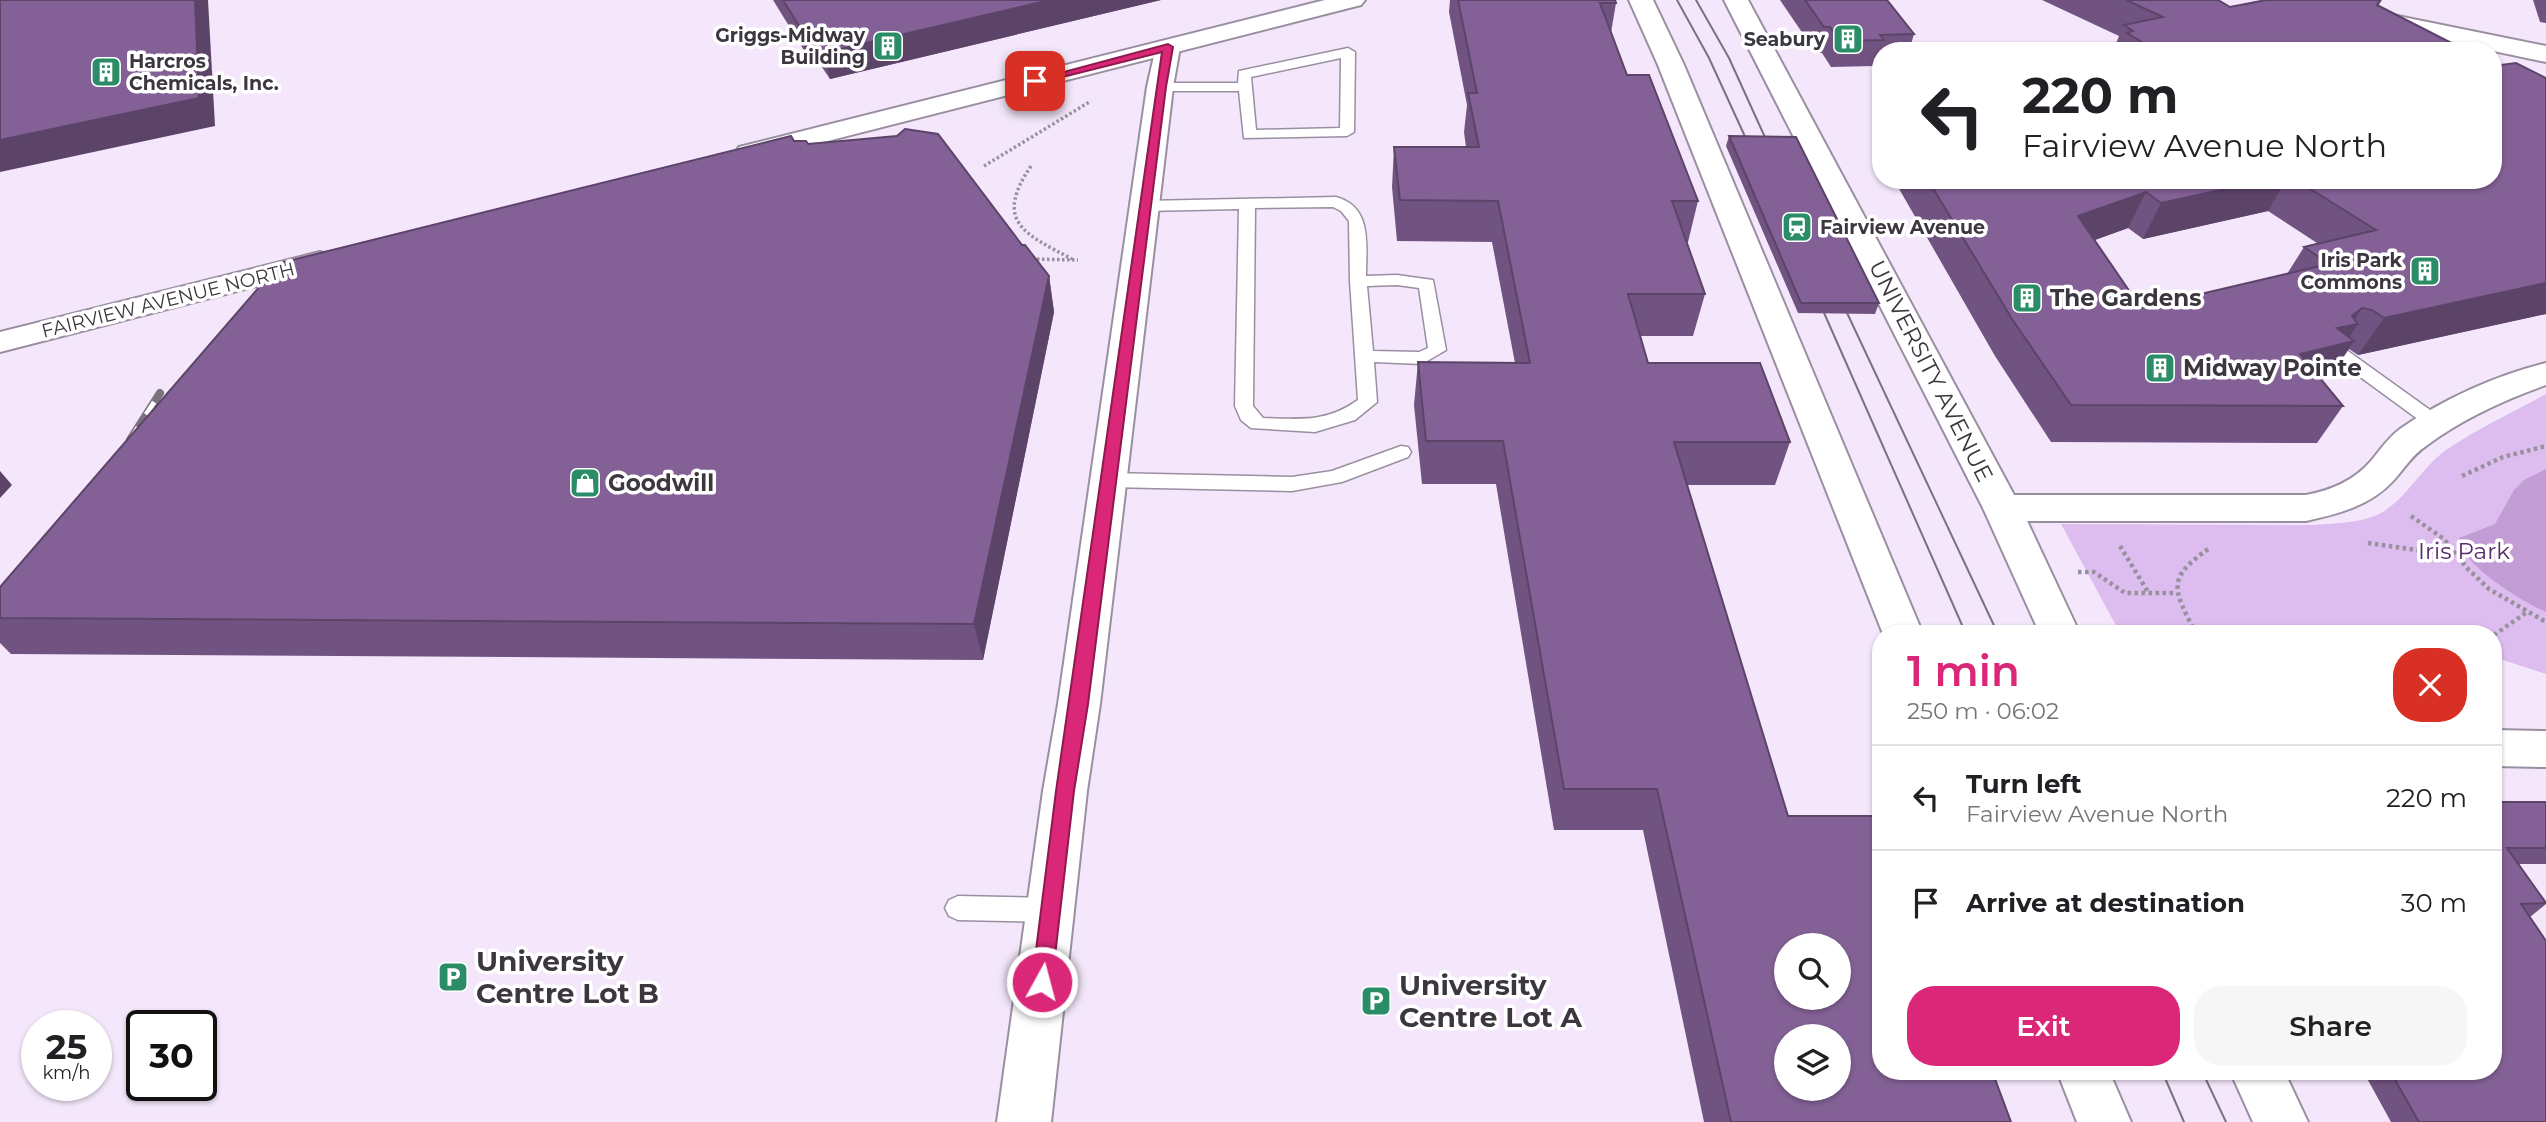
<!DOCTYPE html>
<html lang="en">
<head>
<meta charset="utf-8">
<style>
	body { margin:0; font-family:Montserrat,sans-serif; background:#f6f6f6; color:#202124; height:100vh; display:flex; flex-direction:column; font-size:26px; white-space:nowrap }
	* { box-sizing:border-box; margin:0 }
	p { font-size:23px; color:#757577 }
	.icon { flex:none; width:38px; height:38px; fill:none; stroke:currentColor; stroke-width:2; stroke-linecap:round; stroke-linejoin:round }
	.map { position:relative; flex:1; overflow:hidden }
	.side { position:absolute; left:1872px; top:625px; width:630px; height:455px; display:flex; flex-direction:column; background:#fff; border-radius:28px; box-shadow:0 2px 5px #0004 }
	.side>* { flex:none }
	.top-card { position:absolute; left:1872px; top:42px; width:630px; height:147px; border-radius:28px; box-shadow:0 2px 5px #0004; background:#fff; color:#202124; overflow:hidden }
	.tools { position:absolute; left:1774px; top:933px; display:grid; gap:14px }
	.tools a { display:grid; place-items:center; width:77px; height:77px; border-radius:50%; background:#fff; box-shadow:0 2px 5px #0004; font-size:35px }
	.speed { position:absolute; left:21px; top:1010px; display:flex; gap:14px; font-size:35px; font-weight:700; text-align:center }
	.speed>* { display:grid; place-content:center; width:91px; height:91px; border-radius:50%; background:#fff; box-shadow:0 2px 5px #0004; line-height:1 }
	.speed small { font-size:18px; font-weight:400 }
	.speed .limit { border:4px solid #111; border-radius:10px; background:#fff; color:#111 }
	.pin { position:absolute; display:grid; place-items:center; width:60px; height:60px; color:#fff; margin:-30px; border-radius:14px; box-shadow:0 4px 10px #0006 }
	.me { position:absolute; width:77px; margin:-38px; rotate:7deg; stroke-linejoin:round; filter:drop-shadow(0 0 5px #0008) }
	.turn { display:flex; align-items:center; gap:24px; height:147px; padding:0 35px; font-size:32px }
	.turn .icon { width:91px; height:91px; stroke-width:2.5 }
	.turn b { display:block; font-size:49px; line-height:60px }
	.round { display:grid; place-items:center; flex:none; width:74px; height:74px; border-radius:28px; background:#f6f6f6 }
	.head { display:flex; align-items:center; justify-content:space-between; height:119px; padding:0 35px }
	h1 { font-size:42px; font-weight:600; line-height:52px; color:#db2777 }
	.cta { display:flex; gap:14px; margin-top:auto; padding:14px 35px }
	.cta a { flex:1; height:80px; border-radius:28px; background:#db2777; color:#fff; font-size:28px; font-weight:600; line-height:80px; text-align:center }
	.cta a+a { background:#f6f6f6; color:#202124 }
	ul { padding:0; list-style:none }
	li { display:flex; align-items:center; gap:21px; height:105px; padding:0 35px; border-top:2px solid #e0e0e0 }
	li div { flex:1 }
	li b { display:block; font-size:26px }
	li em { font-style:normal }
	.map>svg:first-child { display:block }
	.green { fill:#ddbdef }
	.water { fill:#c19cd5 }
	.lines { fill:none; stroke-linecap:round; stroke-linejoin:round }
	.service-casing { stroke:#9a8fa1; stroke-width:3 }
	.minor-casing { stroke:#9a8fa1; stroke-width:4 }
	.tertiary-casing { stroke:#9a8fa1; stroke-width:4 }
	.secondary-casing { stroke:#9a8fa1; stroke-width:4 }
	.path-far1 { stroke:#99909e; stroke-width:3.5; stroke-dasharray:2.5 2.5; stroke-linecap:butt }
	.path { stroke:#99909e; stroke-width:4.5; stroke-dasharray:3.5 3.5; stroke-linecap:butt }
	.service { fill:#fff; fill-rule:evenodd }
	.minor { fill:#fff; fill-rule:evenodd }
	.tertiary { fill:#fff; fill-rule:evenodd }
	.secondary { fill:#fff; fill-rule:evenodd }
	.tram { stroke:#7a727e; stroke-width:2 }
	.rail-casing { stroke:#7a727e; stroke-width:8 }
	.rail { stroke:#fff; stroke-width:5; stroke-dasharray:15; stroke-linecap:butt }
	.wall { fill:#715381; fill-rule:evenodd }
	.shaded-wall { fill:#5c4469 }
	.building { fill:#836196; stroke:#5c4469; stroke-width:2; fill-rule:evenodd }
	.route { fill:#db2777; stroke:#8e194d; stroke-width:2 }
	.labels { text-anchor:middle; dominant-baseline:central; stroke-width:7; stroke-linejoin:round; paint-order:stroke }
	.far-poi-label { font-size:19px; font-weight:bold; fill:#3c373f; stroke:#fff; text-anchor:end }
	.far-street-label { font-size:19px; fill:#3c373f; stroke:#fff }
	.poi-label { font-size:23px; font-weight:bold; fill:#3c373f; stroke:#fff; text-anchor:start }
	.street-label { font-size:23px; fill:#3c373f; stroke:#fff }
	.park-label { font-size:23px; fill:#57296d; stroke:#fff }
	.near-poi-label { font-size:28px; font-weight:bold; fill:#3c373f; stroke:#fff; text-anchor:start }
</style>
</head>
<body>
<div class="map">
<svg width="2546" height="1122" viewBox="0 0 2546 1122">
	<rect width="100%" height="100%" fill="#f4e7fb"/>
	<!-- green -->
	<path class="green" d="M2546,394V674L2494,657V634L2120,633L2061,524L2315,525C2336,523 2360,523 2379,514C2406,500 2421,468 2446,450C2477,429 2513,412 2546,394Z"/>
	<!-- water -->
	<path class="water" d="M2546,469V612C2522,601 2462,566 2459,538L2495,524L2514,490L2524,480Z"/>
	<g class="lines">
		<!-- service casing -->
		<g class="service-casing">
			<g id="service">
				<path d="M1348,48L1355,52L1354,132L1347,136L1244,138L1239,91H1160L1153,87L1160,83H1238L1239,71ZM1341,58L1340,128L1256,130L1251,77Z"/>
				<path d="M1336,197C1373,207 1366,246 1366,276L1397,275L1433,280L1446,350L1422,364L1374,362L1377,402L1355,420L1315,432L1251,428L1241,420L1235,406L1239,209L1145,211L1137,206L1145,201ZM1333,207L1341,211L1349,221L1350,281L1358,400C1325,423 1301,419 1263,418L1253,406L1255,208ZM1397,285L1419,288L1428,348L1419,352L1373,351L1367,286Z"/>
				<polygon points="2339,347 2345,349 2444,420 2447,424 2444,428 2430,428 2333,357 2330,353"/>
				<polygon points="1401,446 1408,447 1411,452 1408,457 1342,482 1292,491 1109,487 1102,485 1099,480 1102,475 1109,473 1292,477 1332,471"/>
				<polygon points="958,896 1051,898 1060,902 1064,910 1060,918 1051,922 958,920 949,916 945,908 949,900"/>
			</g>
		</g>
		<!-- minor casing -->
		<g class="minor-casing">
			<g id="minor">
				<polygon points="2273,0 2319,0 2546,46 2546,62 2285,7 2277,5"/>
				<polygon points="1168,40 1177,42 1180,47 1173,87 1100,704 1087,791 1051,1122 997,1122 1043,791 1058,704 1147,87 1156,47 1159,42"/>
				<path d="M2546,363V385C2504,400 2462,419 2426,446C2412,455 2404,469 2393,481C2370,506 2338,514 2306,521H2002L1989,517L1983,508L1989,499L2002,495H2306C2332,490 2353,481 2371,461C2380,450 2388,438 2400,429C2442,400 2496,375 2546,363Z"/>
				<polygon points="2494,730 2546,731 2546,767 2494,766"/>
			</g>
		</g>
		<!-- tertiary casing -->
		<g class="tertiary-casing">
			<g id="tertiary">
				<polygon points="1325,0 1365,0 1361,5 749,161 739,159 735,153 739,147"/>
				<polygon points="320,252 331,255 335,261 331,267 0,352 0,332"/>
			</g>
		</g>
		<!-- secondary casing -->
		<g class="secondary-casing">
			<g id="secondary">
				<polygon points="1629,0 1653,0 1684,65 1923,634 1883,634 1658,65"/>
				<polygon points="1724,0 1748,0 2021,508 2080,634 2040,634 1983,508"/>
				<polygon points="2057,1071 2109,1071 2131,1122 2077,1122"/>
				<polygon points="2230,1071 2284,1071 2308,1122 2253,1122"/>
			</g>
		</g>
		<!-- path-far1 -->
		<g class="path-far1">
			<polyline points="984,166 1091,101"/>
			<path d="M1031,166C993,222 1025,234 1072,259"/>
			<polyline points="1032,259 1078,260"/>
		</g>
		<!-- path -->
		<g class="path">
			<polyline points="2462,476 2503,457 2546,446"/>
			<polyline points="2411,516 2444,539 2468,569 2489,589 2546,622"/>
			<polyline points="2368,543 2457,556"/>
			<polyline points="2120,546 2148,592"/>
			<polyline points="2078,572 2094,572 2125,593 2176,593"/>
			<path d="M2196,634C2173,588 2165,579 2211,547"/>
			<polyline points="2494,635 2527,612"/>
		</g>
		<!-- service -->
		<use href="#service" class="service"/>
		<!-- minor -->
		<use href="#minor" class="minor"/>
		<!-- tertiary -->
		<use href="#tertiary" class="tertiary"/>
		<!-- secondary -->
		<use href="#secondary" class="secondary"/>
		<!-- tram -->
		<g class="tram">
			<polyline points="1677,0 1709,58 1753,154"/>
			<polyline points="1696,0 1729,58 1773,155"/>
			<polyline points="1817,297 1966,634"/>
			<polyline points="1840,298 1998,634"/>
			<polyline points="2162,1071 2184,1122"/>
			<polyline points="2202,1071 2226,1122"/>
		</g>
		<!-- rail casing -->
		<g class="rail-casing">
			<polyline id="rail" points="130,440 160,393"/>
		</g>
		<!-- rail -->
		<use href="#rail" class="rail"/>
	</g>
	<!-- wall -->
	<g class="wall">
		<polygon points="773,0 1161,0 830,79 811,51 805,52"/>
		<polygon points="1450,0 1615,0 1616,3 1611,33 1627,75 1698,201 1688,242 1686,242 1705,294 1693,336 1640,336 1648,363 1790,442 1775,485 1687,485 1788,816 2011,1122 1704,1122 1643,830 1554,830 1496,484 1422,484 1414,405 1418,362 1515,363 1492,242 1397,241 1392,187 1394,147 1466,147 1464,132 1467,105 1449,12"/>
		<polygon points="1780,0 1887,0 1914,34 1909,51 1881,51 1881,61 1877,61 1875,66 1831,67 1822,53 1816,53"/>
		<polygon points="2042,0 2218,0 2230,7 2266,0 2382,0 2378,6 2467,51 2113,51 2119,36"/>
		<polygon points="2533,0 2546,0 2546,23 2540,22"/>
		<polygon points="1729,136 1879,303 1875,314 1798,313 1726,146"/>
		<polygon points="794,141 808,144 1022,245 1049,276 1054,312 983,660 11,654 0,643 0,587"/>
		<path d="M1894,180H2494L2546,314L2358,355L2349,349L2329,378L2321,380L2343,406L2317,443L2051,442L1995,356ZM2268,211L2317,243L2304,247L2287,274L2141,308L2095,240L2128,228L2143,239Z"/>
		<polygon points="2494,802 2546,802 2546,864 2518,864 2546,904 2530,917 2546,1122 2391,1122 2363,1071 2494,1071"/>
	</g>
	<!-- shaded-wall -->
	<g class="shaded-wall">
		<polygon points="195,0 208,0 215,126 0,172 0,140"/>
		<polygon points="1050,0 1161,0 830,79 823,53"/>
		<polygon points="804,25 811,51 805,52 799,26"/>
		<polygon points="2266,180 2286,180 2268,211 2143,239 2161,203"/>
		<polygon points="2146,192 2128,228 2061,252 2078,216"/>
		<polygon points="2546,260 2546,314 2358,355 2384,318"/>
		<polygon points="1049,276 1054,312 983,660 974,624"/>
		<polygon points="2362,308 2351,325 2358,324 2345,343 2354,341 2329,378 2275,391 2300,354 2337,328"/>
		<polygon points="0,471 12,485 0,498"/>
	</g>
	<!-- building -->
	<g class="building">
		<polygon points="0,0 195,0 199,98 0,140"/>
		<polygon points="783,0 1050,0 823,53 804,25 799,26"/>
		<path d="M1458,0H1615L1616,3H1600L1627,75H1649L1698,201H1672L1705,294H1628L1648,363H1760L1790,442H1674L1788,816H1881V1071H1992L2011,1122H1731L1657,789H1564L1503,441H1426L1418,362L1530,363L1498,201L1400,200L1394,147H1479L1468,93H1477ZM1787,945H1839V998H1787ZM1787,1036H1839V1088H1787Z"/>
		<polygon points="1805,0 1887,0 1914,34 1880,35 1884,40 1839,41 1830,27 1824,27"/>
		<polygon points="2126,0 2218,0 2230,7 2266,0 2380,0 2377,5 2467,51 2157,51 2127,33 2133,31 2124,25 2163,17"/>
		<polygon points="2494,63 2501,65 2516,63 2546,78 2546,283 2384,318 2372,310 2362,308 2352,316 2358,324 2337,328 2354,341 2300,354 2343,406 2071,405 2012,319 1928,180 2266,180 2161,203 2146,192 2078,216 2141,308 2329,264 2304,247 2376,230 2296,180 2494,180"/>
		<polygon points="905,129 938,134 1022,245 1025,245 1049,276 974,624 0,618 0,587 280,263 791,136 794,141 806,141 808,144 897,136"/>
		<polygon points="1729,136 1796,137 1879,303 1801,303"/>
		<polygon points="2494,802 2546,802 2546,848 2507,848 2546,903 2521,904 2546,941 2546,1122 2419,1122 2390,1071 2494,1071"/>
	</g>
	<!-- route -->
	<polygon class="route" points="1168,44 1173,47 1166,87 1088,704 1074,791 1052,982 1049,989 1042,992 1035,989 1032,982 1056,791 1162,52 1035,84 1030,81"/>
	<!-- icons -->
	<defs>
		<g id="building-square" transform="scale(1.575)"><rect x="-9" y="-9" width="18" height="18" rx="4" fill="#2b8d67" stroke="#fff"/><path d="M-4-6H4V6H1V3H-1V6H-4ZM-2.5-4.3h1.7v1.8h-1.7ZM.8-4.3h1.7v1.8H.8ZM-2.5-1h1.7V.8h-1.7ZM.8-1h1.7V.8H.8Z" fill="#fff"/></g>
		<g id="station-square" transform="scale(1.575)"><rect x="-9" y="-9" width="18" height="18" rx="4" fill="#2b8d67" stroke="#fff"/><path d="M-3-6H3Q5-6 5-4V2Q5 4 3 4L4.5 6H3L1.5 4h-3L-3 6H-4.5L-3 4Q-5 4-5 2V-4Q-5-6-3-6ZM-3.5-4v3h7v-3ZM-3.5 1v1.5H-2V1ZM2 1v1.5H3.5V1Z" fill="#fff"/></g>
		<g id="shop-square" transform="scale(1.575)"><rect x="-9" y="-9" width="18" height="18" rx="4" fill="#2b8d67" stroke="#fff"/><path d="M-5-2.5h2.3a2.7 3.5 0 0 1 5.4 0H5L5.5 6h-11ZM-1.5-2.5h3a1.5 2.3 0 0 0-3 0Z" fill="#fff"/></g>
		<g id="parking-square" transform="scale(1.575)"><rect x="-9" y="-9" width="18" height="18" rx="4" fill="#2b8d67" stroke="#fff"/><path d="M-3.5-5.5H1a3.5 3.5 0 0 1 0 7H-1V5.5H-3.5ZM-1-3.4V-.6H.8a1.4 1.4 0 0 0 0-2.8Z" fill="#fff"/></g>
	</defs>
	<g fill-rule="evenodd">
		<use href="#building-square" x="1848" y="39"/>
		<use href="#building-square" x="888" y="46"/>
		<use href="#building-square" x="106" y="72"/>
		<use href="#station-square" x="1797" y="227"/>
		<use href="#building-square" x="2425" y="271"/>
		<use href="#building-square" x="2027" y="298"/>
		<use href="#building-square" x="2160" y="368"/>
		<use href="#shop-square" x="585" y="483"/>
		<use href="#parking-square" x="453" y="977"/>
		<use href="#parking-square" x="1376" y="1001"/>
	</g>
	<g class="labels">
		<!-- far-poi labels -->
		<g class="far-poi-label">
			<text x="865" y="35">Griggs-Midway<tspan x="865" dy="22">Building</tspan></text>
			<text x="1825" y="39">Seabury</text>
			<text x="129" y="61" text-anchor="start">Harcros<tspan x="129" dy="22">Chemicals, Inc.</tspan></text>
			<text x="1820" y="227" text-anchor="start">Fairview Avenue</text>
			<text x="2402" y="260">Iris Park<tspan x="2402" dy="22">Commons</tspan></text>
		</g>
		<!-- far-street labels -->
		<g class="far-street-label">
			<text transform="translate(168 300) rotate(-14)">FAIRVIEW AVENUE NORTH</text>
		</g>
		<!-- poi labels -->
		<g class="poi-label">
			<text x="2050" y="298">The Gardens</text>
			<text x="2183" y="368">Midway Pointe</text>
			<text x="608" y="483">Goodwill</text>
		</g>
		<!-- street labels -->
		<g class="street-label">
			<text transform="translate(1931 371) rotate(63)">UNIVERSITY AVENUE</text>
		</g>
		<!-- park labels -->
		<g class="park-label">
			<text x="2464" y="551">Iris Park</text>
		</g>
		<!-- near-poi labels -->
		<g class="near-poi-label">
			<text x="476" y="961">University<tspan x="476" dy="32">Centre Lot B</tspan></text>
			<text x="1399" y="985">University<tspan x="1399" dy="32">Centre Lot A</tspan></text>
		</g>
	</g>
</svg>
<div class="tools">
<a><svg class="icon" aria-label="search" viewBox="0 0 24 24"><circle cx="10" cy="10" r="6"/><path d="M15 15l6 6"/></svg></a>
<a><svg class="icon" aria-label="layers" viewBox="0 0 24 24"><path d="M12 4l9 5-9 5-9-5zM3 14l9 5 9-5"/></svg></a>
</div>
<div class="speed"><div>25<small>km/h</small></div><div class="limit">30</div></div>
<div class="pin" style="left:1035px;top:81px;background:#d93025"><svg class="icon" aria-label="arrive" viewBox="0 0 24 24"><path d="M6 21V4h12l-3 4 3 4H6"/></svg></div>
<svg class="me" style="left:1042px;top:982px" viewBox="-20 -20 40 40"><circle r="17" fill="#db2777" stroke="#fff" stroke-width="3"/><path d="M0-11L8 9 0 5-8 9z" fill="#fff"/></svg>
<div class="top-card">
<div class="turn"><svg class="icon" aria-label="left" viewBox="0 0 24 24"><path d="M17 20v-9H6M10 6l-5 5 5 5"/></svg><div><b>220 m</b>Fairview Avenue North</div></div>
</div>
<section class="side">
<div class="head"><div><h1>1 min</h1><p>250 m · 06:02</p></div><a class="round" style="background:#d93025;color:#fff"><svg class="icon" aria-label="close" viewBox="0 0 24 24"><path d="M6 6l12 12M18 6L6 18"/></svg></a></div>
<ul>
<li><svg class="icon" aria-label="left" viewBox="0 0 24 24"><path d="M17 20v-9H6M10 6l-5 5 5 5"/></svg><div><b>Turn left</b><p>Fairview Avenue North</p></div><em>220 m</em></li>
<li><svg class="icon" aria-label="arrive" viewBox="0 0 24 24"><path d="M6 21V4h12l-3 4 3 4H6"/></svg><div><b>Arrive at destination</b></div><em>30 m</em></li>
</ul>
<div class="cta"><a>Exit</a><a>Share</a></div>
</section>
</div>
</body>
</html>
